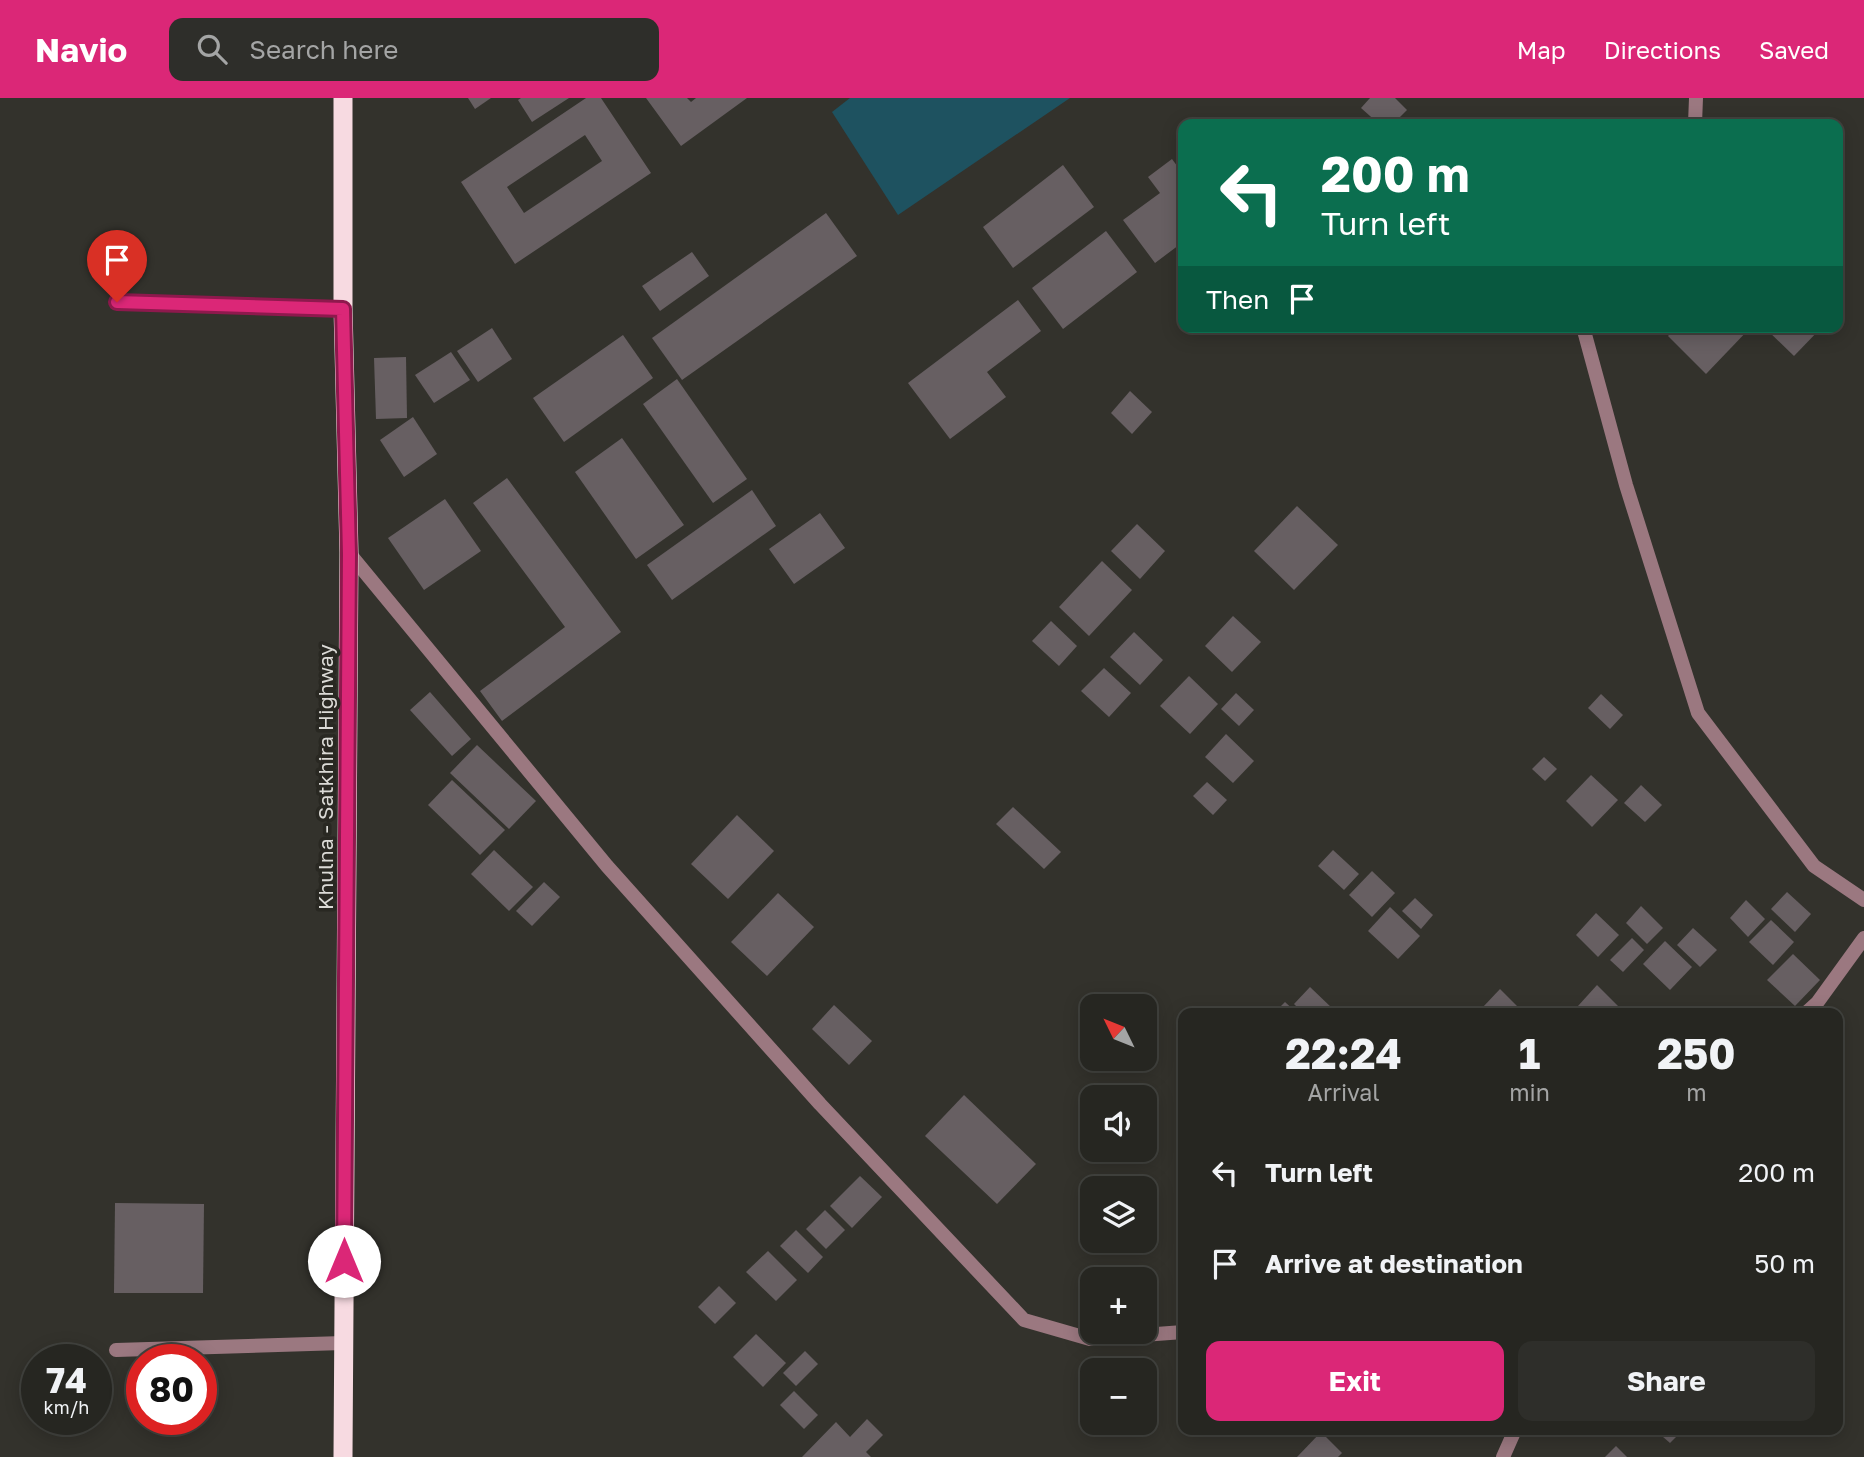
<!DOCTYPE html>
<html lang="en">
<head>
<meta charset="utf-8">
<style>
	body { margin:0; font-family:"Golos Text",sans-serif; background:#2e2e2a; color:#f1f3f6; height:100vh; display:flex; flex-direction:column; font-size:26px; white-space:nowrap }
	* { box-sizing:border-box; margin:0 }
	p { font-size:23px; color:#a4a5a5 }
	.icon { flex:none; width:38px; height:38px; fill:none; stroke:currentColor; stroke-width:2; stroke-linecap:round; stroke-linejoin:round }
	.map { position:relative; flex:1; overflow:hidden }
	.drawer { position:absolute; left:1178px; top:910px; width:665px; height:427px; display:flex; flex-direction:column; background:#262621; border-radius:14px; box-shadow:0 4px 18px #0003,0 0 0 2px #42433f }
	.drawer>* { flex:none }
	.top-card { position:absolute; left:1178px; top:21px; width:665px; height:214px; border-radius:14px; box-shadow:0 4px 18px #0003,0 0 0 2px #42433f; background:#0b6e4f; color:#fff; overflow:hidden }
	.needle { width:46px; rotate:313deg }
	.fabs { position:absolute; left:1080px; top:896px; display:grid; gap:14px }
	.fabs a { display:grid; place-items:center; width:77px; height:77px; border-radius:14px; background:#262621; box-shadow:0 4px 18px #0003,0 0 0 2px #42433f; font-size:35px }
	.speed { position:absolute; left:21px; top:1246px; display:flex; gap:14px; font-size:35px; font-weight:700; text-align:center }
	.speed>* { display:grid; place-content:center; width:91px; height:91px; border-radius:50%; background:#262621; box-shadow:0 4px 18px #0003,0 0 0 2px #42433f; line-height:1 }
	.speed small { font-size:18px; font-weight:400 }
	.speed .limit { border:10px solid #d22; background:#fff; color:#111 }
	.pin { position:absolute; display:grid; place-items:center; width:60px; height:60px; color:#fff; margin:-72px -30px; border-radius:50% 50% 50% 0; rotate:-45deg; box-shadow:0 0 7px #0007 }
	.pin .icon { rotate:45deg }
	.me { position:absolute; width:77px; margin:-38px; rotate:0deg; stroke-linejoin:round; filter:drop-shadow(0 0 5px #0008) }
	.turn { display:flex; align-items:center; gap:24px; height:147px; padding:0 28px; font-size:32px }
	.turn .icon { width:91px; height:91px; stroke-width:2.5 }
	.turn b { display:block; font-size:49px; line-height:60px }
	.then { display:flex; align-items:center; height:66px; padding:0 28px; background:#0003; gap:14px; font-size:26px }
	.eta { display:flex; justify-content:space-evenly; align-items:center; height:119px; text-align:center }
	.eta b { font-size:42px; font-weight:700; line-height:49px }
	.button { display:flex; gap:14px; margin-top:auto; padding:14px 28px }
	.button a { flex:1; height:80px; border-radius:14px; background:#db2777; color:#fff; font-size:28px; font-weight:700; line-height:80px; text-align:center }
	.button a+a { background:#2e2e2a; color:#f1f3f6 }
	ul { padding:0; list-style:none }
	li { display:flex; align-items:center; gap:21px; height:91px; padding:0 28px }
	li div { flex:1 }
	li b { display:block; font-size:26px }
	li em { font-style:normal }
	header { display:flex; align-items:center; gap:42px; box-sizing:border-box; height:98px; padding:0 35px; background:#db2777; color:#fff }
	header strong { font-size:33px }
	nav { display:flex; gap:38px; margin-inline-start:auto; font-size:24px }
	.search { width:490px; height:63px; background:#2e2e2a; display:flex; align-items:center; gap:18px; box-sizing:border-box; padding:0 24px; border-radius:14px; color:#a4a5a5; font-size:26px }
	.map>svg:first-child { display:block }
	.water { fill:#1e5260 }
	.building { fill:#675f62; fill-rule:evenodd }
	.lines { fill:none; stroke-linecap:round; stroke-linejoin:round }
	.service { stroke:#9b7880; stroke-width:14 }
	.minor { stroke:#9b7880; stroke-width:14 }
	.trunk { stroke:#f7dae1; stroke-width:19 }
	.route-casing { stroke:#8e194d; stroke-width:18 }
	.route { stroke:#db2777; stroke-width:12 }
	.labels { text-anchor:middle; dominant-baseline:central; stroke-width:7; stroke-linejoin:round; paint-order:stroke }
	.street-label { font-size:21px; fill:#dbdad6; stroke:#292822 }
</style>
</head>
<body>
<header>
<strong>Navio</strong>
<div class="search"><svg class="icon" aria-label="search" viewBox="0 0 24 24"><circle cx="10" cy="10" r="6"/><path d="M15 15l6 6"/></svg>Search here</div>
<nav><a>Map</a><a>Directions</a><a>Saved</a></nav>
</header>
<div class="map">
<svg width="1864" height="1359" viewBox="0 0 1864 1359">
	<rect width="100%" height="100%" fill="#33322c"/>
	<!-- water -->
	<polygon class="water" points="850,0 1070,0 898,117 832,14"/>
	<!-- building -->
	<g class="building">
		<polygon points="468,0 491,0 475,11"/>
		<polygon points="521,0 569,0 532,24 518,2"/>
		<path d="M586,0H601L651,75L515,166L461,84ZM585,37L602,63L524,115L507,89Z"/>
		<polygon points="646,0 687,0 691,4 696,0 747,0 681,48"/>
		<polygon points="1370,0 1395,0 1407,12 1393,26 1379,26 1361,10"/>
		<polygon points="1172,61 1183,76 1183,144 1155,165 1123,122 1160,95 1148,79"/>
		<polygon points="1063,67 1094,109 1013,170 983,129"/>
		<polygon points="826,115 857,158 682,282 652,240"/>
		<polygon points="1106,133 1137,174 1063,231 1032,190"/>
		<polygon points="692,154 709,178 660,213 642,188"/>
		<polygon points="1018,202 1041,233 987,274 1006,299 950,341 908,285"/>
		<polygon points="1676,229 1751,229 1706,276 1668,238"/>
		<polygon points="1768,229 1822,229 1794,258 1766,231"/>
		<polygon points="492,230 512,261 478,284 457,253"/>
		<polygon points="623,237 653,280 564,344 533,300"/>
		<polygon points="451,254 470,282 434,305 415,277"/>
		<polygon points="406,259 407,320 376,321 374,260"/>
		<polygon points="677,281 747,381 713,405 643,306"/>
		<polygon points="1130,293 1152,314 1132,336 1111,315"/>
		<polygon points="413,319 437,356 404,379 380,342"/>
		<polygon points="622,340 684,427 636,461 575,374"/>
		<polygon points="507,380 621,534 502,623 480,593 565,529 473,405"/>
		<polygon points="752,392 776,428 672,502 647,467"/>
		<polygon points="445,401 481,453 424,492 388,440"/>
		<polygon points="1297,408 1338,447 1294,492 1254,453"/>
		<polygon points="820,415 845,450 794,486 769,451"/>
		<polygon points="1137,426 1165,453 1140,481 1111,453"/>
		<polygon points="1102,463 1132,492 1089,538 1059,509"/>
		<polygon points="1233,518 1261,544 1232,574 1205,548"/>
		<polygon points="1051,523 1077,548 1059,568 1032,543"/>
		<polygon points="1134,534 1163,562 1140,587 1110,559"/>
		<polygon points="1104,570 1131,595 1109,619 1081,593"/>
		<polygon points="1189,578 1218,606 1190,636 1160,608"/>
		<polygon points="430,594 471,641 452,658 410,612"/>
		<polygon points="1236,595 1254,612 1239,628 1221,611"/>
		<polygon points="1601,596 1623,617 1610,631 1588,610"/>
		<polygon points="1226,636 1254,663 1233,685 1205,659"/>
		<polygon points="477,647 536,703 509,731 450,675"/>
		<polygon points="1544,659 1557,671 1545,683 1532,671"/>
		<polygon points="1591,677 1618,702 1592,729 1566,703"/>
		<polygon points="452,682 505,732 480,757 428,707"/>
		<polygon points="1207,684 1227,702 1213,717 1193,698"/>
		<polygon points="1641,687 1662,707 1645,724 1624,705"/>
		<polygon points="1013,709 1061,754 1044,771 996,726"/>
		<polygon points="737,717 774,753 728,801 691,766"/>
		<polygon points="494,752 533,789 509,813 471,776"/>
		<polygon points="1333,752 1359,776 1344,792 1318,768"/>
		<polygon points="1372,773 1395,795 1372,819 1349,797"/>
		<polygon points="544,784 560,799 532,828 516,813"/>
		<polygon points="1787,794 1811,816 1795,834 1771,811"/>
		<polygon points="778,795 814,829 767,878 731,844"/>
		<polygon points="1415,800 1433,817 1421,831 1402,813"/>
		<polygon points="1746,802 1765,821 1748,839 1730,820"/>
		<polygon points="1641,808 1663,830 1647,846 1626,825"/>
		<polygon points="1390,809 1420,838 1398,861 1368,833"/>
		<polygon points="1596,815 1619,837 1598,859 1576,837"/>
		<polygon points="1771,822 1794,844 1773,867 1749,844"/>
		<polygon points="1693,830 1717,852 1700,869 1677,847"/>
		<polygon points="1632,840 1644,852 1623,874 1610,862"/>
		<polygon points="1665,843 1692,869 1670,892 1643,866"/>
		<polygon points="1793,856 1820,882 1795,908 1767,882"/>
		<polygon points="1597,887 1621,911 1617,915 1586,915 1578,908"/>
		<polygon points="1310,889 1333,911 1329,915 1303,915 1294,906"/>
		<polygon points="1500,891 1520,911 1516,915 1489,915 1483,909"/>
		<polygon points="1285,904 1297,915 1274,915"/>
		<polygon points="834,907 872,943 849,967 812,931"/>
		<polygon points="964,997 1036,1066 997,1106 925,1038"/>
		<polygon points="860,1078 882,1099 852,1130 830,1108"/>
		<polygon points="115,1105 204,1106 203,1195 114,1195"/>
		<polygon points="825,1112 845,1132 826,1151 806,1131"/>
		<polygon points="796,1132 823,1159 808,1175 780,1148"/>
		<polygon points="768,1153 797,1182 776,1203 746,1174"/>
		<polygon points="719,1188 736,1205 715,1226 698,1209"/>
		<polygon points="756,1236 786,1265 763,1289 733,1259"/>
		<polygon points="805,1253 818,1266 796,1288 783,1275"/>
		<polygon points="794,1293 818,1317 804,1331 780,1307"/>
		<polygon points="867,1321 883,1337 866,1354 871,1359 802,1359 836,1324 850,1339"/>
		<polygon points="1655,1332 1683,1332 1670,1345"/>
		<polygon points="1321,1334 1342,1355 1338,1359 1297,1359"/>
		<polygon points="1616,1348 1627,1359 1605,1359"/>
	</g>
	<g class="lines">
		<!-- service -->
		<polyline class="service" points="116,1252 343,1245"/>
		<!-- minor -->
		<g class="minor">
			<polyline points="1695,26 1696,0"/>
			<polyline points="116,204 343,210"/>
			<polyline points="1583,229 1626,387 1698,615 1814,768 1864,802"/>
			<polyline points="349,455 607,768 820,1006 1024,1222 1090,1241 1183,1234"/>
			<polyline points="1806,915 1817,905 1864,840"/>
			<polyline points="1503,1359 1515,1332"/>
		</g>
		<!-- trunk -->
		<polyline class="trunk" points="343,1359 349,455 343,210 343,0"/>
	</g>
	<g class="lines">
		<!-- route casing -->
		<g class="route-casing">
			<polyline id="route" points="117,204 343,211 349,456 344,1163"/>
		</g>
		<!-- route -->
		<use href="#route" class="route"/>
	</g>
	<g class="labels">
		<!-- street labels -->
		<g class="street-label">
			<text transform="translate(325 679) rotate(-90)">Khulna - Satkhira Highway</text>
		</g>
	</g>
</svg>
<div class="fabs">
<a><svg class="needle" viewBox="-14 -14 28 28"><path d="M0-13l5 13h-10z" fill="#e53935"/><path d="M0 13l5-13h-10z" fill="#a4a5a5"/></svg></a>
<a><svg class="icon" aria-label="sound" viewBox="0 0 24 24"><path d="M4 9h4l5-4v14l-5-4H4zM17 9q2 3 0 6"/></svg></a>
<a><svg class="icon" aria-label="layers" viewBox="0 0 24 24"><path d="M12 4l9 5-9 5-9-5zM3 14l9 5 9-5"/></svg></a>
<a>+</a>
<a>−</a>
</div>
<div class="speed"><div>74<small>km/h</small></div><div class="limit">80</div></div>
<div class="pin" style="left:117px;top:204px;background:#d93025"><svg class="icon" aria-label="arrive" viewBox="0 0 24 24"><path d="M6 21V4h12l-3 4 3 4H6"/></svg></div>
<svg class="me" style="left:344px;top:1163px" viewBox="-20 -20 40 40"><circle r="19" fill="#fff"/><path d="M0-13L10 11 0 6-10 11z" fill="#db2777"/></svg>
<div class="top-card">
<div class="turn"><svg class="icon" aria-label="left" viewBox="0 0 24 24"><path d="M17 20v-9H6M10 6l-5 5 5 5"/></svg><div><b>200 m</b>Turn left</div></div>
<div class="then">Then<svg class="icon" aria-label="arrive" viewBox="0 0 24 24"><path d="M6 21V4h12l-3 4 3 4H6"/></svg></div>
</div>
<section class="drawer">
<div class="eta">
<div><b>22:24</b><p>Arrival</p></div>
<div><b>1</b><p>min</p></div>
<div><b>250</b><p>m</p></div>
</div>
<ul>
<li><svg class="icon" aria-label="left" viewBox="0 0 24 24"><path d="M17 20v-9H6M10 6l-5 5 5 5"/></svg><div><b>Turn left</b></div><em>200 m</em></li>
<li><svg class="icon" aria-label="arrive" viewBox="0 0 24 24"><path d="M6 21V4h12l-3 4 3 4H6"/></svg><div><b>Arrive at destination</b></div><em>50 m</em></li>
</ul>
<div class="button"><a>Exit</a><a>Share</a></div>
</section>
</div>
</body>
</html>
